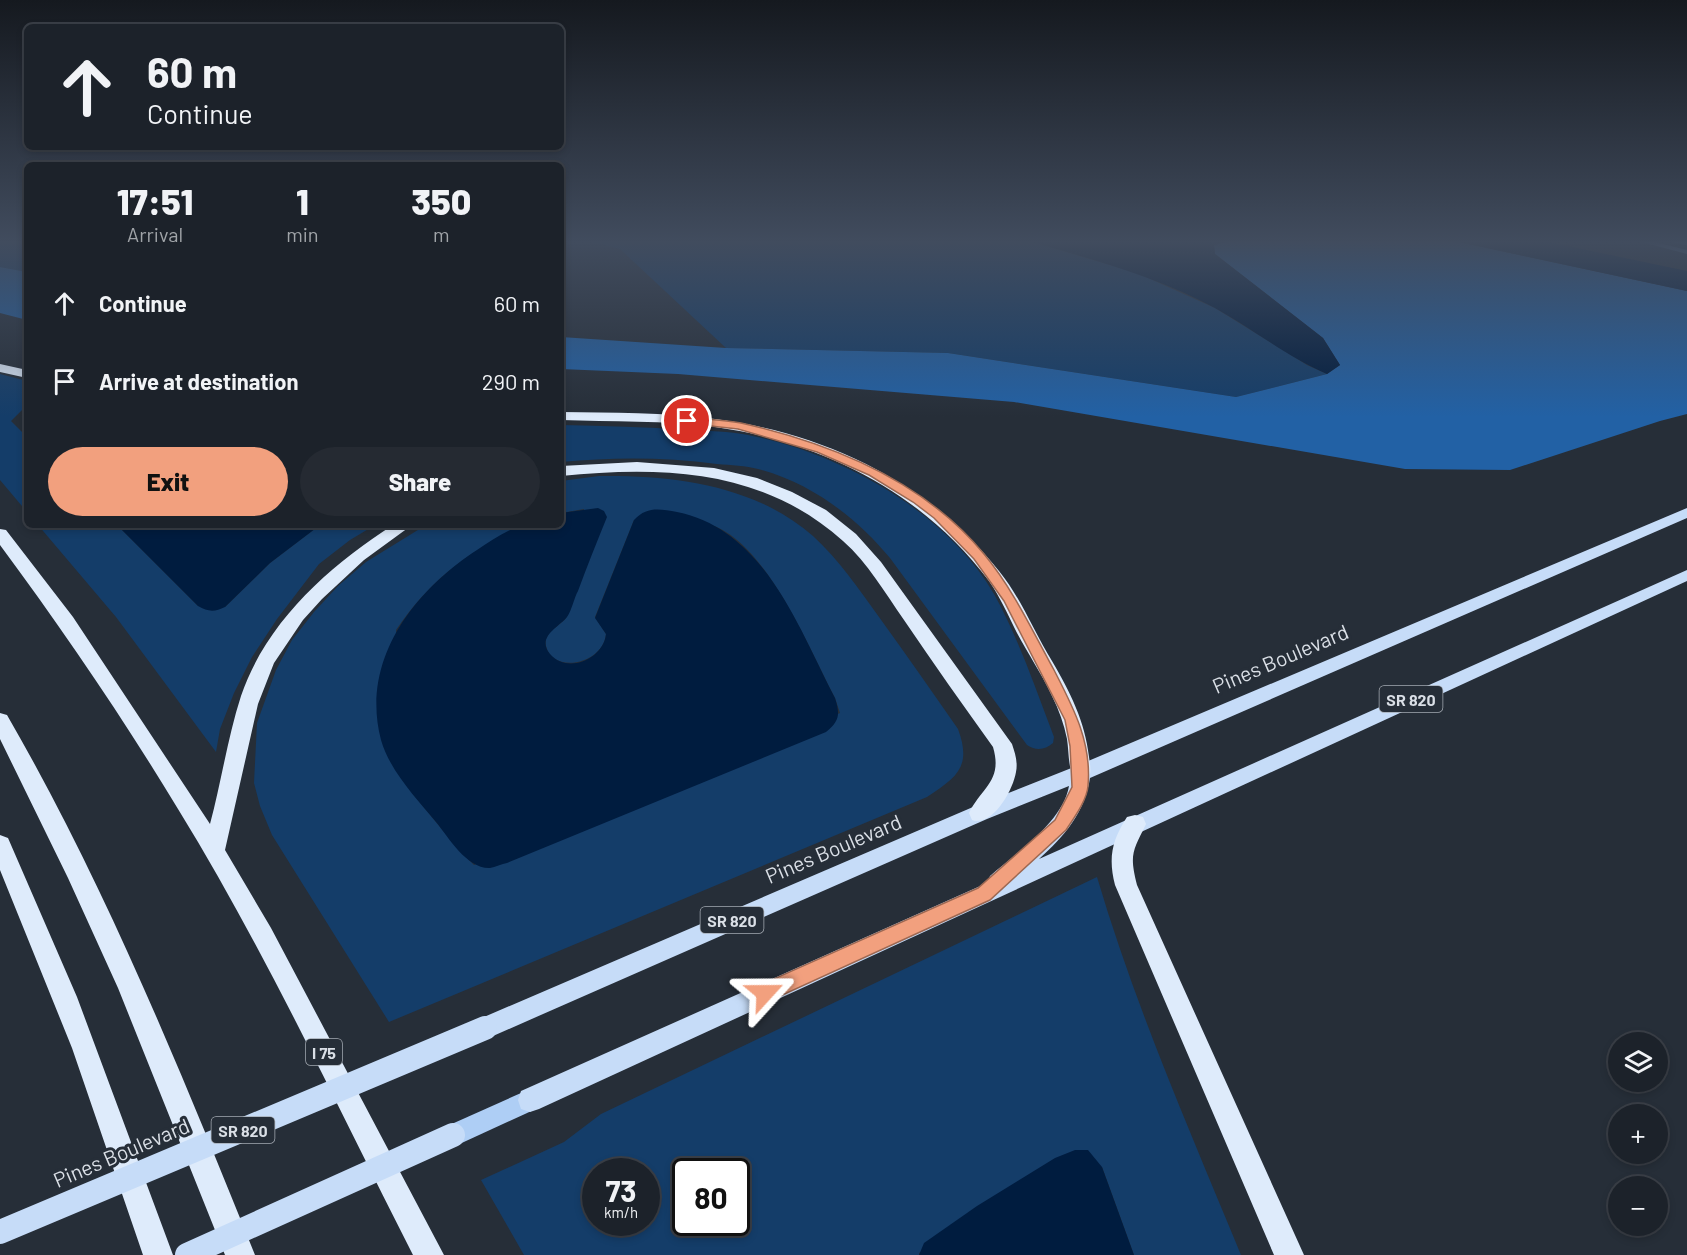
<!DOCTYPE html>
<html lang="en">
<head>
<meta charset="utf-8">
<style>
	body { margin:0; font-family:Barlow,sans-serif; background:#252a32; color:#f1f3f6; height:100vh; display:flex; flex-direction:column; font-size:22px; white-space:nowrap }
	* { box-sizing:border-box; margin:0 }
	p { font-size:20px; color:#a0a4a8 }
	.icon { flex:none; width:33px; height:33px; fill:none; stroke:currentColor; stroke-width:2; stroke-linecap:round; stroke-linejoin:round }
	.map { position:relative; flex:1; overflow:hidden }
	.drawer { position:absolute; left:24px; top:162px; width:540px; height:366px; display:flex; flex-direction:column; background:#1c222a; border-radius:9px; box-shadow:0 3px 9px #0003,0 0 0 2px #3a3f47 }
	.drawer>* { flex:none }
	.guide { position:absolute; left:24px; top:24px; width:540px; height:126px; border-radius:9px; box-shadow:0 3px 9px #0003,0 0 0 2px #3a3f47; background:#1c222a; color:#f1f3f6; overflow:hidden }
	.fabs { position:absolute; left:1608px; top:1032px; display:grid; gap:12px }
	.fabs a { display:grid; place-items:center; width:60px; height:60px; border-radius:50%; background:#1c222a; box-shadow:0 3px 9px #0003,0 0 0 2px #3a3f47; font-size:30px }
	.speed { position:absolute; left:582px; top:1158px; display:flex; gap:12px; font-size:30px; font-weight:700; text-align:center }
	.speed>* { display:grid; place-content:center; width:78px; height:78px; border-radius:50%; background:#1c222a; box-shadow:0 3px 9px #0003,0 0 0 2px #3a3f47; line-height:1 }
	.speed small { font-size:15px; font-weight:400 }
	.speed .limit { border:3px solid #111; border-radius:9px; background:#fff; color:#111 }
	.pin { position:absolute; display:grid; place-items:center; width:51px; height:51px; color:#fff; margin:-26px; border:3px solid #fff; border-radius:50%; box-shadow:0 2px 6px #0007 }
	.me { position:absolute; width:66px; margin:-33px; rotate:66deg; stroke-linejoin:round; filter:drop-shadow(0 0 4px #0008) }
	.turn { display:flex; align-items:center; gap:21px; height:126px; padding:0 24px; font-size:27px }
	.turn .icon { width:78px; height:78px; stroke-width:2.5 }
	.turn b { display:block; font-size:42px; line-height:51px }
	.eta { display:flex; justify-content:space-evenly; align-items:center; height:102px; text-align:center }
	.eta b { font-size:36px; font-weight:800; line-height:42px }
	.cta { display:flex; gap:12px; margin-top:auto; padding:12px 24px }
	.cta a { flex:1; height:69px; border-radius:36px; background:#f2a07e; color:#111; font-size:24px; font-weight:800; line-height:69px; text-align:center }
	.cta a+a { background:#252a32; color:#f1f3f6 }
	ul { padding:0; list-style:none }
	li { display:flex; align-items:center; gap:18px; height:78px; padding:0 24px }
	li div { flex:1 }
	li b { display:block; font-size:22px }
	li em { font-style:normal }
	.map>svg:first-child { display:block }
	.green { fill:#143d69; fill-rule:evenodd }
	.forest { fill:#2261a5 }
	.water { fill:#001c3f }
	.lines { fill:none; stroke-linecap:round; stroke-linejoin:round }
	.tertiary { fill:#647e9e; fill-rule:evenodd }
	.primary { fill:#aecef5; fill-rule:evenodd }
	.trunk { fill:#c6dcf8; fill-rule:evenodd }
	.motorway { fill:#deebfb; fill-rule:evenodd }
	.trunk-bridge { stroke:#c6dcf8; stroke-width:24 }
	.route { fill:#f2a07e; stroke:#9d6852; stroke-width:1.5 }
	.labels { text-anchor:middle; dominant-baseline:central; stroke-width:6; stroke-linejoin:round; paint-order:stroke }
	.shield { fill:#262e38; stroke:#a4aab2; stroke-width:1.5 }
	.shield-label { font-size:16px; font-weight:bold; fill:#dadfe6 }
	.near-street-label { font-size:21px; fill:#dadfe6; stroke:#262e38 }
</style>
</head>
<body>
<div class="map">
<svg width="1687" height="1255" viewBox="0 0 1687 1255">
	<rect width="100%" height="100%" fill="#262e38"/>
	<!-- green -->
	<g class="green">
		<polygon points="0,241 27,241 27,272 0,267"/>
		<polygon points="589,241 1029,241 1137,273 1215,308 1307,365 1327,374 1236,397 948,353 726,348 620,249"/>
		<polygon points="0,374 27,381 27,410 22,410 11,421 27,437 27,512 0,480"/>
		<path d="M561,425C604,426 646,427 689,430C708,431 729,431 748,435C840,453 946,511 994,594C1019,639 1036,690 1054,737L1053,743C1045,750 1036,751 1027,745L890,558C856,517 811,483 758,469C746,466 731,465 717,464C664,457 614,457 561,462Z"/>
		<path d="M599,476C673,475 755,485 813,536C839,560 859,589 879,617C906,654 932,692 958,729C972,767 957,777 927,797L389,1022L272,835L260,806L254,783L257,723L276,670L292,640L314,612L338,586L366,562L426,525H522C467,553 431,579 396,630L413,794L458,849L474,865L840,713L835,698C809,649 765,539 708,524C691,519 653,521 634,520L595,617L606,634C603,665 552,674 546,646C543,632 559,627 566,618C571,611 582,524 584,509L561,513V481Z"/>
		<polygon points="38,525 117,525 198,606 225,607 270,563 320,525 375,525 350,540 319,564 277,619 252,657 234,693 220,729 216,752 116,617"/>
		<path d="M1097,877C1135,1006 1190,1131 1241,1255H1134L1102,1167L919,1253V1255H524L481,1180L564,1142L601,1114ZM596,1172H646V1222H596ZM686,1172H736V1222H686Z"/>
	</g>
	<!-- forest -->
	<g class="forest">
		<polygon points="1229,241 1459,242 1687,291 1687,414 1660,421 1510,470 1405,469 1014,402 678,374 561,369 561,337 726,348 948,353 1236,397 1327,374 1340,365 1323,338 1215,254 1214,245"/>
		<polygon points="0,267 27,272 27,320 0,313"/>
	</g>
	<!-- water -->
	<g class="water">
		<path d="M1029,241H1229L1214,245L1215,254L1323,338L1340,365L1327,374C1287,357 1253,329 1215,308C1157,277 1093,259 1029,241Z"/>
		<polygon points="1433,241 1544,241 1687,271 1687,291 1459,242"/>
		<path d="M598,508L604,511L607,517C597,542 587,566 578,591C574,598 572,610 567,617C559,627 536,637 550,654C568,675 604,658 606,634L595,618L634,520C647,506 660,509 677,512C765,530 798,627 835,698C840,714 840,721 826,732L507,863C502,864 495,867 490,868C467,869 449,838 436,822C416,798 390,771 381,740C360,660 414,591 477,550C490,541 505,531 520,526C532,522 549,525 561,525V513Z"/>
		<path d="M117,525H320L270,563L225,607C215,612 208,612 198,606Z"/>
		<polygon points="1075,1150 1088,1150 1102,1167 1134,1255 919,1255 924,1243 977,1206 1055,1158"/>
	</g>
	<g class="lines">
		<!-- tertiary -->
		<g class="tertiary">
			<polygon points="1638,241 1651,241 1687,250 1687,254"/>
			<polygon points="1674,241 1687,241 1687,245 1675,243"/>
		</g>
		<!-- primary -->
		<polygon class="primary" points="530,1089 538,1092 541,1100 538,1108 453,1147 445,1143 441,1135 445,1127"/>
		<!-- trunk -->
		<path class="trunk" d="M1687,508V518L1090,778C1085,812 1064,837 1039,859L1687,570V581L539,1109L530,1112L521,1109L518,1100L521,1091L987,883L990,876C1016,853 1063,822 1069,786L987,819L493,1036L485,1040L477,1036L473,1028L477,1020L973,807L1074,767Z"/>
		<!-- motorway -->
		<g class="motorway">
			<polygon points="0,364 27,370 27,378 0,372"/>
			<path d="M561,412C612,413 664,412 715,419C826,433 929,483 999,571C1021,598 1034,632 1052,661C1070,692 1085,721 1089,757C1090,765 1092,772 1088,779L1081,782L1074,779C1068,767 1069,752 1067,739C1064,724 1059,710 1052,696C1042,674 1028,654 1017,633C1008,615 1000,597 989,581C923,493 823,442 715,427C664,420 612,422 561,420Z"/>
			<path d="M637,462L714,468L757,478L792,492L826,510L856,534L881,562L1012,744C1015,753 1018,762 1016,772C1013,790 993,827 972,820L969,813C982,787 1003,781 993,747C963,705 933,663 904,620C885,593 868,563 843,541C763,469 663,466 561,476V466Z"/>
			<path d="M393,525H412L364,560L322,599L303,620L274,663L258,704L225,850L271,928L444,1255H413C337,1106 266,952 178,809C123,718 63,630 0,545V529L6,530L73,617L210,824C221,783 228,736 241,696C266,622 329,566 393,525Z"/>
			<path d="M0,713L7,715C106,886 181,1072 255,1255H225L118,988L68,878L0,739Z"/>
			<path d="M1135,815L1143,817L1146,824C1133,851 1129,854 1137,885L1304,1255H1274L1115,885C1108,858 1112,840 1127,817Z"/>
			<polygon points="0,835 8,838 77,997 173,1255 143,1255 72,1048 0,870"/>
		</g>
		<!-- trunk-bridge -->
		<g class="trunk-bridge">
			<polyline points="0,1232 485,1028"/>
			<polyline points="187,1255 453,1135"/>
		</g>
	</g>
	<!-- sky -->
	<linearGradient id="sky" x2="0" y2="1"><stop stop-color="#15191f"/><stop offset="0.58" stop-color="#414c5e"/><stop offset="1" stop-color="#414c5e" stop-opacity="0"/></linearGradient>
	<rect width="1687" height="417" fill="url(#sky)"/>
	<!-- route -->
	<path class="route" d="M687,417C704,419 723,420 741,423C830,443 924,481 984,554C1013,589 1032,630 1054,670C1073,707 1092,742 1088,786C1087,800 1074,818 1066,830L990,900L765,1003L758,1000L756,993L758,986L978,888L1055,820L1072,787L1070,746L1065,720L1004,601L974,559L934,518L913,502L869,475L817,452L738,429L683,423L681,421Z"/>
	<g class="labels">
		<!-- shield labels -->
		<g class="shield">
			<rect x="1379.5" y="686" width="63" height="26" rx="4.5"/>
			<rect x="700.5" y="907" width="63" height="26" rx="4.5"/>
			<rect x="306" y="1039" width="36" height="26" rx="4.5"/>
			<rect x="211.5" y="1117" width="63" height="26" rx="4.5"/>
		</g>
		<g class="shield-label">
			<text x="1411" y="699">SR 820</text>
			<text x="732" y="920">SR 820</text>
			<text x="324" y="1052">I 75</text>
			<text x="243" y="1130">SR 820</text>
		</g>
		<!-- near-street labels -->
		<g class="near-street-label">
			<text transform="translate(1280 658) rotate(-23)">Pines Boulevard</text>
			<text transform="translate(833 848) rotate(-23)">Pines Boulevard</text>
			<text transform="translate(121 1152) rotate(-23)">Pines Boulevard</text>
		</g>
	</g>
</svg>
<div class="fabs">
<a><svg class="icon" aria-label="layers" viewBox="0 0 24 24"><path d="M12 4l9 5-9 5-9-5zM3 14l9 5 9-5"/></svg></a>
<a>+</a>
<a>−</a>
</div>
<div class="speed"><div>73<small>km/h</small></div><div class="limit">80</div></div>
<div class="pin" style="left:687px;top:421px;background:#d93025"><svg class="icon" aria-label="arrive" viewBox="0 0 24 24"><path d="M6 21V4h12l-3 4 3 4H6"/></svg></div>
<svg class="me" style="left:765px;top:993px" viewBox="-20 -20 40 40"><path d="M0-17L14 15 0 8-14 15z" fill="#f2a07e" stroke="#fff" stroke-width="4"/></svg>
<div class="guide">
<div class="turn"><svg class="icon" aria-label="ahead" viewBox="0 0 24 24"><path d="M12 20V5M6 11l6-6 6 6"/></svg><div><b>60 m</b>Continue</div></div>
</div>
<section class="drawer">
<div class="eta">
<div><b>17:51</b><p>Arrival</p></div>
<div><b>1</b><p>min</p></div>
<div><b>350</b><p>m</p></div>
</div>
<ul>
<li><svg class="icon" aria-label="ahead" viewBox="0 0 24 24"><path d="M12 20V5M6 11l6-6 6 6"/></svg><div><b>Continue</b></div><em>60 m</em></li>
<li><svg class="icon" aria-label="arrive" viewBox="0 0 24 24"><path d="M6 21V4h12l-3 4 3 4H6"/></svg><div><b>Arrive at destination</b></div><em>290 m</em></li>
</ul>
<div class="cta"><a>Exit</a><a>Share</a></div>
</section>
</div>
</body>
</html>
